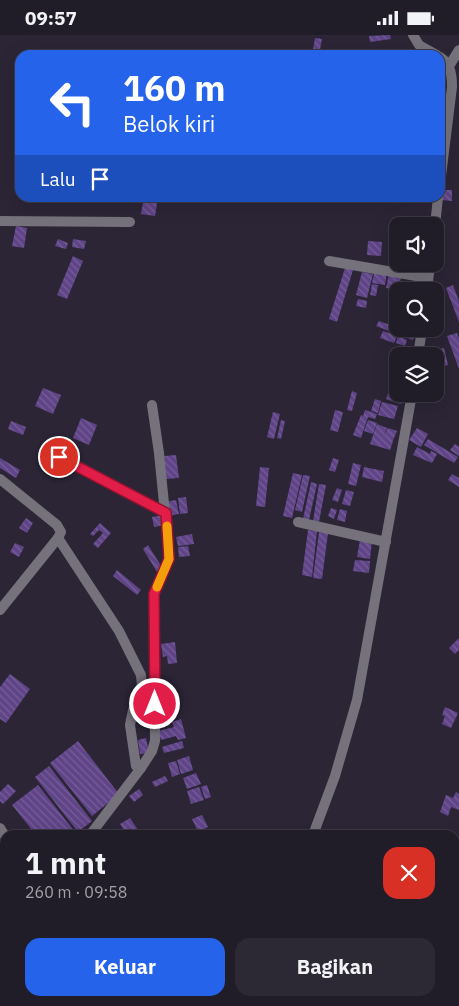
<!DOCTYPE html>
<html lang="id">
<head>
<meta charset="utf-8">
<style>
	body { margin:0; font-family:"IBM Plex Sans",sans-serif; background:#2d2934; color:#f1f3f6; height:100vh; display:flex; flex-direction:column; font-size:19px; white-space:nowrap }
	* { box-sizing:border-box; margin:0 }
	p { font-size:16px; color:#a2a1a8 }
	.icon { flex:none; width:28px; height:28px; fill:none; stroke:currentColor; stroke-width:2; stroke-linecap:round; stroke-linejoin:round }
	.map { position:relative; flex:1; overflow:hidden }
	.sheet { position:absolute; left:0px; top:795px; width:460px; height:176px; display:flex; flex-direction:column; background:#201c28; border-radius:15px 15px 0 0; box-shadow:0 5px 20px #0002,0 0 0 1px #3d3a45 }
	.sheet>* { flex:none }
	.banner { position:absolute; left:15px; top:15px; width:430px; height:152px; border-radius:15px; box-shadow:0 5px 20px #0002,0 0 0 1px #3d3a45; background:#2563eb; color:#fff; overflow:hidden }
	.controls { position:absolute; left:389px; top:182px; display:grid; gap:10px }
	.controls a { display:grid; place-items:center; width:55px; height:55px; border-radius:10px; background:#201c28; box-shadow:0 5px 20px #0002,0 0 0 1px #3d3a45; font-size:25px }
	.pin { position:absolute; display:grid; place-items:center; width:42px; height:42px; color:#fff; margin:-21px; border:2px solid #fff; border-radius:50%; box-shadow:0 1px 5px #0007 }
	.me { position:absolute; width:55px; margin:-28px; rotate:0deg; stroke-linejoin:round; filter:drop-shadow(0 0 4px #0008) }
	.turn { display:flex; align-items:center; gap:18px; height:105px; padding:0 25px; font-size:22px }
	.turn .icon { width:65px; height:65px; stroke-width:2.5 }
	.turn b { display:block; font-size:35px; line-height:42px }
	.then { display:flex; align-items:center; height:48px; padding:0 25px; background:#0003; gap:10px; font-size:19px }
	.round { display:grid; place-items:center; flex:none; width:52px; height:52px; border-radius:15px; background:#2d2934 }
	.summary { display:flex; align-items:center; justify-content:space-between; height:85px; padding:0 25px }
	h1 { font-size:30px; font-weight:700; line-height:38px }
	.action { display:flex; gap:10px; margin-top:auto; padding:10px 25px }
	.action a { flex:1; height:58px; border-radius:15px; background:#2563eb; color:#fff; font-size:20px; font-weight:700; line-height:58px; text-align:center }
	.action a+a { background:#2d2934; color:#f1f3f6 }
	.status { display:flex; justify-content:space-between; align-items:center; height:35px; padding:0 25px; background:#201c28; direction:ltr }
	.status svg { height:14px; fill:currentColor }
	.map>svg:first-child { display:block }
	.building { fill:url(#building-back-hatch) }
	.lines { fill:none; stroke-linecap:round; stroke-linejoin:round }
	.minor { stroke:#75727b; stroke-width:10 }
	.route-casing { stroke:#92132f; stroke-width:12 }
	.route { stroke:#e11d48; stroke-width:9 }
	.slow { stroke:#f59e0b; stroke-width:9 }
</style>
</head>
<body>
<div class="status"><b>09:57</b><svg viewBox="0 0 49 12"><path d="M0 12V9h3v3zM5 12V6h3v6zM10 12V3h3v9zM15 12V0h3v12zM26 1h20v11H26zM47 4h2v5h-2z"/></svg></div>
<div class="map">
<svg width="459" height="971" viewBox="0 0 459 971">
	<defs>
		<pattern id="building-back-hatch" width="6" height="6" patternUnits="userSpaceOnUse" patternTransform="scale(1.25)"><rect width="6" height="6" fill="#604488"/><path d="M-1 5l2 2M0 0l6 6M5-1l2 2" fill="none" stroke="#765e98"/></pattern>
	</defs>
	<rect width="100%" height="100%" fill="#2b2536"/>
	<!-- building -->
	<g class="building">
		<polygon points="390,0 391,4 370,7 369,1"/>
		<polygon points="315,3 322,4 319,20 312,20"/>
		<polygon points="442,155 452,155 452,166 441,165"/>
		<polygon points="144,162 158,162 155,181 141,179"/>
		<polygon points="403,186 415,186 415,191 402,191"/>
		<polygon points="16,191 27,193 24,213 12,211"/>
		<polygon points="58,204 68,208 66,214 55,211"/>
		<polygon points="73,204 86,206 84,214 72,212"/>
		<polygon points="368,206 382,207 381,221 367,220"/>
		<polygon points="73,221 83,226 67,264 57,260"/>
		<polygon points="345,233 353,235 337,287 329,284"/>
		<polygon points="375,235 387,237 385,250 372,248"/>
		<polygon points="362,237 373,239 367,263 356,260"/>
		<polygon points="389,239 401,241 399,255 386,253"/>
		<polygon points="372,249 378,250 376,261 370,260"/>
		<polygon points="453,250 459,266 459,287 446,253"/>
		<polygon points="358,264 367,266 366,273 356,271"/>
		<polygon points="379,286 415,299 413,305 376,291"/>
		<polygon points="383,296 397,301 394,308 380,303"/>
		<polygon points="457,298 459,303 459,334 447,301"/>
		<polygon points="398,301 407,305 405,311 396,308"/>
		<polygon points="444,313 448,330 437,333 433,316"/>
		<polygon points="43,353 61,360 53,379 35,371"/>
		<polygon points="390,353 398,355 398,359 404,359 401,369 386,364"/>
		<polygon points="352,356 357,358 352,376 347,375"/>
		<polygon points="375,364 381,366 378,378 371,376"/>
		<polygon points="382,367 398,371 394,384 378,380"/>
		<polygon points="335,375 343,377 338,397 330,395"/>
		<polygon points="365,375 377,379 375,384 368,382 361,403 353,400 361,380 363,381"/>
		<polygon points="273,377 280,379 274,404 267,402"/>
		<polygon points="81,383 97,390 89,410 73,403"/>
		<polygon points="281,385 285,386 281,404 277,403"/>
		<polygon points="368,385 377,388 373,399 364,396"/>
		<polygon points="11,386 26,392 23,400 8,394"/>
		<polygon points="377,389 387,393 384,400 388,393 397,396 394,403 388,400 394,403 390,415 370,409"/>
		<polygon points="417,393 428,399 421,412 409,405"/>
		<polygon points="428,404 458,422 454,428 424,410"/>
		<polygon points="455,409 459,412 459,421 450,415"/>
		<polygon points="417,412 430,419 431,416 437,419 432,428 413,420"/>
		<polygon points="176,420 179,443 166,444 164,421"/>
		<polygon points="0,423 20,435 16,443 0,433"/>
		<polygon points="333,423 339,425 335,437 329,435"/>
		<polygon points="353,428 361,430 356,451 348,449"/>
		<polygon points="260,432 269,433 265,472 256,471"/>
		<polygon points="364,432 384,436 382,447 362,442"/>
		<polygon points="293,438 302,440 292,483 283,481"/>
		<polygon points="452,439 459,443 459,452 448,445"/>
		<polygon points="303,440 310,441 302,477 295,475"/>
		<polygon points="311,447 317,449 309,485 303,484"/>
		<polygon points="319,449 326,450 319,487 313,486"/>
		<polygon points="337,453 342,455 338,467 332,465"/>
		<polygon points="346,455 354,457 350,471 342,469"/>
		<polygon points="186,462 188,478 180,479 178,463"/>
		<polygon points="176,465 179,479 168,481 165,467"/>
		<polygon points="331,473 337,475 334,484 328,481"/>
		<polygon points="340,474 347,476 345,487 337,485"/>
		<polygon points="163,480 165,490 154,492 152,482"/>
		<polygon points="26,483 33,488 27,498 19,493"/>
		<polygon points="100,488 111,498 98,513 93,509 103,498 99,495 93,501 90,499"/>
		<polygon points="308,495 317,496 312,542 302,540"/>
		<polygon points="319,497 328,498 322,544 313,543"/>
		<polygon points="192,499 194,509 178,511 176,502"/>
		<polygon points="360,505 372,506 370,524 357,522"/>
		<polygon points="15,508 24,512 19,522 10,517"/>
		<polygon points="148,510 163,534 157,537 143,514"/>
		<polygon points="188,511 190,521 179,522 178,512"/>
		<polygon points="355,525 370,526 369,538 353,536"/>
		<polygon points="117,535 141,555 137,560 113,541"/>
		<polygon points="459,603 459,615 455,619 449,613"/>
		<polygon points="175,607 177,628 168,629 167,621 163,622 161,609"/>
		<polygon points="10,639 30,654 6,688 0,684 0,652"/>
		<polygon points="445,672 458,678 451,693 442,689 445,681 442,680"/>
		<polygon points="167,677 170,690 159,693 156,680"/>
		<polygon points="181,684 186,703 178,705 176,701 161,705 158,696 174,692 172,687"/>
		<polygon points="146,703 149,718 140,719 138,705"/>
		<polygon points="78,706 119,759 92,781 50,728"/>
		<polygon points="182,706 184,713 164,718 162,712"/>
		<polygon points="189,721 193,735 181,739 177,725"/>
		<polygon points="176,726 180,739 172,742 168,728"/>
		<polygon points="49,731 92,786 78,797 35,742"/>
		<polygon points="196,738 201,749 187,754 183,743"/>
		<polygon points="165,741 168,746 155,752 152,747"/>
		<polygon points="8,749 16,756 3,769 0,766 0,757"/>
		<polygon points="38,750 75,797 71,800 36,800 12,770"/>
		<polygon points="207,750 211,762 205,764 201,752"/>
		<polygon points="199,752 204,765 191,769 187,756"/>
		<polygon points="139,754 143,760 134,767 129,761"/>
		<polygon points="456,757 459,759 459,775 451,772 448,781 440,777 446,760 453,763"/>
		<polygon points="202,780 208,792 198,797 192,784"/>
		<polygon points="130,783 140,798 137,800 127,800 120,789"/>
	</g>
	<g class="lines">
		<!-- minor -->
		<g class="minor">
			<polyline points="413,0 419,10 437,20"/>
			<path d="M440,22C451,29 452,41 452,52L440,149"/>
			<polyline points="449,31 459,15"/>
			<polyline points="0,186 130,187"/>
			<polyline points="435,191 438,162"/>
			<polyline points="329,226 428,243"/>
			<polyline points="427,256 430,229"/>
			<polyline points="418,321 422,294"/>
			<polyline points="59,421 166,478"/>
			<polyline points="0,444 57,490 61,497 58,503 0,575"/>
			<polyline points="298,487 386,507"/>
			<polyline points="58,503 119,596 141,640 142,651 133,675 130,690 136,731 141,733"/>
			<polyline points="0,793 5,801"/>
			<polyline points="90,800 141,733 152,716 155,706 154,559 169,524 169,519 159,418 152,370"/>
			<polyline points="313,800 335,741 357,665 412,359"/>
			<polyline points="455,853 459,850"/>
			<polyline points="455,956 459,958"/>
			<polyline points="135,966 140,971"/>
			<polyline points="245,971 247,966"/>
			<polyline points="304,971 311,966"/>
		</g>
	</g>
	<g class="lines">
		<!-- route casing -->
		<g class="route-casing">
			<polyline id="route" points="59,422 166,478 169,524 154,559 155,669"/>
		</g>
		<!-- route -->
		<use href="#route" class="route"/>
		<!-- slow -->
		<polyline class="slow" points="157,552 169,524 167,491"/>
	</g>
</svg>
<div class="controls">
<a><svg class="icon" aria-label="sound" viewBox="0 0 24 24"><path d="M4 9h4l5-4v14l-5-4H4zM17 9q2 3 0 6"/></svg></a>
<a><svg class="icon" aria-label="search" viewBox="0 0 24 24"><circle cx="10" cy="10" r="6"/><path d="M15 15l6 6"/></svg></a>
<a><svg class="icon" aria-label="layers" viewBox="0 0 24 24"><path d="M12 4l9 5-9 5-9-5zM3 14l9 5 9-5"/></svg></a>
</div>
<div class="pin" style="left:59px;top:422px;background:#d93025"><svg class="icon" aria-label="arrive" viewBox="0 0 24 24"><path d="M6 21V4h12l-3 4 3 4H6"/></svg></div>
<svg class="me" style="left:155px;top:669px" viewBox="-20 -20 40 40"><circle r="17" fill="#e11d48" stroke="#fff" stroke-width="3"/><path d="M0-11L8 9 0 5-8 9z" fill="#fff"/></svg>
<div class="banner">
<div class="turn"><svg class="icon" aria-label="left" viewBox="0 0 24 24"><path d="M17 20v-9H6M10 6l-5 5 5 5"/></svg><div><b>160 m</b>Belok kiri</div></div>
<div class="then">Lalu<svg class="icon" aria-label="arrive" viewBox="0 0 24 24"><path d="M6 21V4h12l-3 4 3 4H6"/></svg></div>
</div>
<section class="sheet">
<div class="summary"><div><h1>1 mnt</h1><p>260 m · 09:58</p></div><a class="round" style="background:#d93025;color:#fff"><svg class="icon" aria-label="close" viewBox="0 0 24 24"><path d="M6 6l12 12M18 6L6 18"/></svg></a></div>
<div class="action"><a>Keluar</a><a>Bagikan</a></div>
</section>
</div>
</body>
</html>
